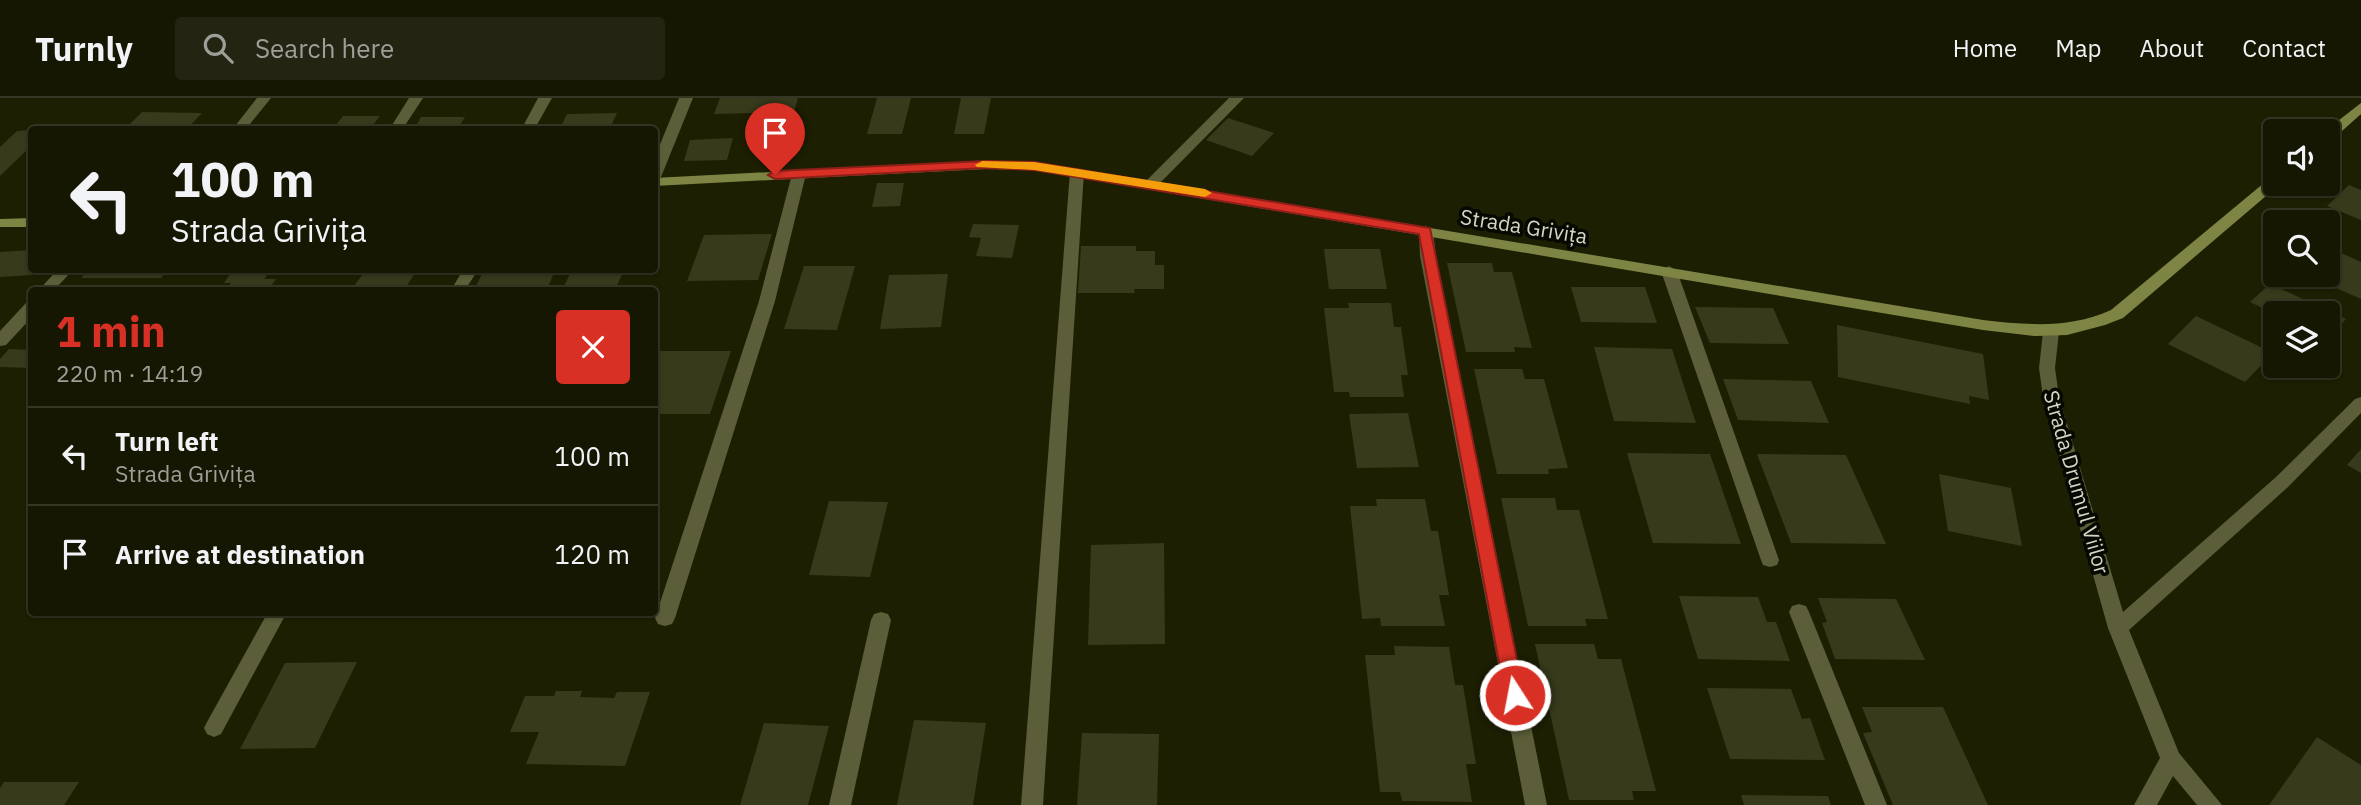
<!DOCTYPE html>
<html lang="en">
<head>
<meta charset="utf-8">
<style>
	body { margin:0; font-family:"IBM Plex Sans",sans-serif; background:#232411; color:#f1f3f6; height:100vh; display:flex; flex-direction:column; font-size:26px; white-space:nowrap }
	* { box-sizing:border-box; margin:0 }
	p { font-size:23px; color:#9e9f99 }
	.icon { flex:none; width:38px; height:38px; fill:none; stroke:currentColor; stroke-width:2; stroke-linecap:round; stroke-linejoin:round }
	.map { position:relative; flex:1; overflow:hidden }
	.sheet { position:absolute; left:28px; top:189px; width:630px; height:329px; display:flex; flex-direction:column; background:#161702; border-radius:7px; box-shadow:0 2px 5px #0004,0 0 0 2px #353624 }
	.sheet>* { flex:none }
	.guide { position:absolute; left:28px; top:28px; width:630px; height:147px; border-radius:7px; box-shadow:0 2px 5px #0004,0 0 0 2px #353624; background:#161702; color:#f1f3f6; overflow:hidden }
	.fabs { position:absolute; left:2263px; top:21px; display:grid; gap:14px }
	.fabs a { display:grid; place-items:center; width:77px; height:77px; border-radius:7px; background:#161702; box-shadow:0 2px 5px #0004,0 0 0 2px #353624; font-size:35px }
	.pin { position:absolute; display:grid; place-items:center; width:60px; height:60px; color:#fff; margin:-72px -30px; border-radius:50% 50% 50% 0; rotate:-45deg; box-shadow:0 0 7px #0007 }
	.pin .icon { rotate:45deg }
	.me { position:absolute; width:77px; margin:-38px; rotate:349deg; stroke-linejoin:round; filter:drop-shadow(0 0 5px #0008) }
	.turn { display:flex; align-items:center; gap:24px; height:147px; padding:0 28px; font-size:32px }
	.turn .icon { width:91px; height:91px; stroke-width:2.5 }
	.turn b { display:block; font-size:49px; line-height:60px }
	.round { display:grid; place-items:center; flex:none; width:74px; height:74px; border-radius:7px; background:#232411 }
	.headline { display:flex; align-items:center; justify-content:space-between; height:119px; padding:0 28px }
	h1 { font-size:42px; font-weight:700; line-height:52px; color:#d93025 }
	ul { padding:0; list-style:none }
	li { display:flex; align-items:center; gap:21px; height:98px; padding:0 28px; border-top:2px solid #353624 }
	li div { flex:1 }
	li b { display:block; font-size:26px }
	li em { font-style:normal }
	header { display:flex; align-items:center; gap:42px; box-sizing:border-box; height:98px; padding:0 35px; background:#161702; border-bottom:2px solid #353624 }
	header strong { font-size:33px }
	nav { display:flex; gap:38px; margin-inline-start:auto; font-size:24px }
	.search { width:490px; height:63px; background:#232411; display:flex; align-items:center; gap:18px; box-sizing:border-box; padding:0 24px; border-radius:7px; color:#9e9f99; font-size:26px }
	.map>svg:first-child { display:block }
	.building { fill:#383a1c }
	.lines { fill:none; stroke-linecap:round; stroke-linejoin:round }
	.street { fill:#5b5e38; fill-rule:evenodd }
	.secondary { fill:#7e8444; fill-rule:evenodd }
	.route { fill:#d93025; stroke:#8d1f18; stroke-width:2 }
	.slow { fill:#f59e0b }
	.labels { text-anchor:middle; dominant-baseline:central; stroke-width:7; stroke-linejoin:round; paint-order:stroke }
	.street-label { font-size:21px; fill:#d4d6c5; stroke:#070801 }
</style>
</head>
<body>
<header>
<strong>Turnly</strong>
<div class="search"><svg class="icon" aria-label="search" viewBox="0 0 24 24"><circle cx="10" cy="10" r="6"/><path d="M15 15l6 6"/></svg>Search here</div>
<nav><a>Home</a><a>Map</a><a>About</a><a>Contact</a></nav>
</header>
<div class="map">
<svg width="2361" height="707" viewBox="0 0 2361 707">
	<rect width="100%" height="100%" fill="#1d1f02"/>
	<!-- building -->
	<g class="building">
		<polygon points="720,0 798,0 794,14 714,16"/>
		<polygon points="877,0 911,0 902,36 867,36"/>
		<polygon points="961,0 991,0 984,36 954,36"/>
		<polygon points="142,14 202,15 186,32 124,32"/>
		<polygon points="617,15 609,32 559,32 567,16"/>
		<polygon points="343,18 380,18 369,32 332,32"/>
		<polygon points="421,19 465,19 457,32 414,32"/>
		<polygon points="1228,20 1274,35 1252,58 1206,42"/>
		<polygon points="32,32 32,47 0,78 0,49 17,33"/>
		<polygon points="733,40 727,62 684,63 690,42"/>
		<polygon points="877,85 904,85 900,108 872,109"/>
		<polygon points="2349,87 2361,92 2361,122 2327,108"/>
		<polygon points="973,126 1019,127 1012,160 976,158 981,140 969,139"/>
		<polygon points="772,136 758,182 687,183 704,137"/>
		<polygon points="1081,148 1136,148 1136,153 1155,153 1155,167 1164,167 1164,191 1134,191 1135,195 1078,195"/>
		<polygon points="2328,149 2361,164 2361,201 2307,177 2328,177"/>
		<polygon points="1324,151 1380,151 1387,191 1329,191"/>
		<polygon points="32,152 32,172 36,172 32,177 0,179 0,154"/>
		<polygon points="1447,165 1492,165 1494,174 1512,174 1532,250 1514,249 1515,254 1466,254"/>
		<polygon points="804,168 855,168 837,232 784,231"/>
		<polygon points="88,172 168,172 161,180 81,180"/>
		<polygon points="233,172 271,172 264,181 276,181 268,192 225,192 231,185 224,185"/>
		<polygon points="366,172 417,172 406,189 354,188"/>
		<polygon points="484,172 555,172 548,189 475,190"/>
		<polygon points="572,172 624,172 615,192 562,192"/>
		<polygon points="948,176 941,229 880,231 889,177"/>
		<polygon points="2270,186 2333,215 2346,221 2328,240 2328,215 2275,216 2250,204"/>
		<polygon points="1571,189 1645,189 1657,225 1581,224"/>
		<polygon points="1348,205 1391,205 1394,229 1401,229 1408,277 1401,277 1404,299 1350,299 1349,294 1334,294 1324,210 1349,210"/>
		<polygon points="1695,209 1773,210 1789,246 1710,245"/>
		<polygon points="2196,218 2273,255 2245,284 2168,246"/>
		<polygon points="1837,227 1983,256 1989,302 1969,298 1970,306 1838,279"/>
		<polygon points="1594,249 1672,251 1696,325 1614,323"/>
		<polygon points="9,251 32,252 32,270 0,269 0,261"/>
		<polygon points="654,253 731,253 710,316 654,316"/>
		<polygon points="1474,271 1522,271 1525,281 1544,281 1568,370 1548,371 1549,376 1497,376"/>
		<polygon points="1723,281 1811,283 1829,325 1738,322"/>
		<polygon points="1408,315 1419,369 1357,370 1349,316"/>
		<polygon points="2361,351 2361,375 2347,367"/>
		<polygon points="1627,355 1710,356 1741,446 1653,445"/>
		<polygon points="1757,356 1846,357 1886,446 1791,445"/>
		<polygon points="1939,376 2011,390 2022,448 1948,433"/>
		<polygon points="1501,400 1555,400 1557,412 1579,412 1608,521 1585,521 1587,528 1528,528"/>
		<polygon points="1376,401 1425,401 1431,433 1438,433 1449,497 1439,497 1445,528 1381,528 1380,520 1362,521 1350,408 1377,408"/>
		<polygon points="829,403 888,404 870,479 809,477"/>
		<polygon points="1164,445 1165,546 1088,547 1091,447"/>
		<polygon points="1679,498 1758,499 1767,524 1776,524 1790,563 1698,561"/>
		<polygon points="1818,500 1896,501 1925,562 1835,561 1822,525 1827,524"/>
		<polygon points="1535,546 1594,546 1598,561 1621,561 1656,693 1632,693 1634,702 1569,702"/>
		<polygon points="1394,548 1449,549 1455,587 1463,587 1476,666 1466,666 1472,704 1402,703 1400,694 1380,694 1365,557 1395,557"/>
		<polygon points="357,564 315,650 240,651 285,565"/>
		<polygon points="1707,590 1791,591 1802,621 1810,620 1825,662 1730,661"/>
		<polygon points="556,593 582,593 580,599 614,600 617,594 650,594 625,668 526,666 539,634 510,634 525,598 554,598"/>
		<polygon points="1862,609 1943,609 1988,707 1893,707 1863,635 1872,634"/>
		<polygon points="914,622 986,625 973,707 897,707"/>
		<polygon points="764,625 829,628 808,707 740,707"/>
		<polygon points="1082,635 1159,636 1157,707 1077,707"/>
		<polygon points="2317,639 2361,667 2361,707 2269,707"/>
		<polygon points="4,684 79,684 64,707 0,707 0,690"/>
		<polygon points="1741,697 1828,698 1831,707 1744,707"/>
	</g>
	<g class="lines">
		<!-- street -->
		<g class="street">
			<polygon points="257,0 271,0 245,32 232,32"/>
			<polygon points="409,0 423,0 402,32 389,32"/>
			<polygon points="538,0 552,0 534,32 521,32"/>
			<polygon points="679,0 693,0 661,79 654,83 654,61"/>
			<polygon points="1229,0 1244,0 1156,89 1146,89 1146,83"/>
			<polygon points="1077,70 1084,74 1043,707 1021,707 1070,74"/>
			<polygon points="799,72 806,76 775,203 675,520 672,526 665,528 658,526 655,520 759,203 792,76"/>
			<polygon points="1426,128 1433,133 1436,158 1547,707 1525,707 1420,158 1419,133"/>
			<polygon points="1669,168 1677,173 1779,462 1777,467 1770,469 1763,467 1761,462 1661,173"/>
			<polygon points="57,172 73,172 54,192 39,192"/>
			<polygon points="463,172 478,172 465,192 451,192"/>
			<polygon points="32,204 32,219 6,247 0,248 0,233 26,205"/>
			<polygon points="2051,229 2059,234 2055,270 2059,299 2123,514 2276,379 2355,301 2361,299 2361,315 2288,389 2129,532 2179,655 2222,707 2197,707 2173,678 2157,707 2134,707 2160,660 2108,530 2043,299 2039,270 2043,234"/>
			<polygon points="1799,506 1806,508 1809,514 1887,707 1865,707 1789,514 1792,508"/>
			<polygon points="268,514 287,514 221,636 214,639 207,636 204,630 207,624"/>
			<polygon points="881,514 888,516 891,522 851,707 829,707 871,522 874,516"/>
		</g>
		<!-- secondary -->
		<g class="secondary">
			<polygon points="2361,5 2361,16 2333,41 2328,42 2328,33 2325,33"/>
			<path d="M985,63L1034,64L1983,222C2028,227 2069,231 2111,212L2270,80L2275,79V86H2280L2123,220L2105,227L2067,237L2035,238L1983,232L1034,72L985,71L654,88V80Z"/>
			<polygon points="32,120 32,129 0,129 0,121"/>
		</g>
	</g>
	<!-- route -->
	<polygon class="route" points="985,63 1034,64 1430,130 1524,597 1521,603 1515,605 1508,603 1505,597 1419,136 1034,72 985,70 775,81 768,77 775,73"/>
	<!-- slow -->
	<polygon class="slow" points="982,63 1034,64 1205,91 1212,95 1205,99 1034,72 977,69 975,67"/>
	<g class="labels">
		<!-- street labels -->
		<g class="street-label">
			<text transform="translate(1524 128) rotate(9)">Strada Grivița</text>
			<text transform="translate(2077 384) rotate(74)">Strada Drumul Viilor</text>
		</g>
	</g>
</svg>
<div class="fabs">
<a><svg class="icon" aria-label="sound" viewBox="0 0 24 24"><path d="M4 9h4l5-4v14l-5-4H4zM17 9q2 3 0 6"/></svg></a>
<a><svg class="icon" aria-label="search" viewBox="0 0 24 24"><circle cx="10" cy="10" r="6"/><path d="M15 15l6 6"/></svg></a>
<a><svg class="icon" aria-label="layers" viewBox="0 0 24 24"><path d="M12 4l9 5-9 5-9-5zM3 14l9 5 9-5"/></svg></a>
</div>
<div class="pin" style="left:775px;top:77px;background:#d93025"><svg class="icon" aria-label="arrive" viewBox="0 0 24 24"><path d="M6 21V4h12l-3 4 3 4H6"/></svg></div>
<svg class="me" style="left:1515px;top:597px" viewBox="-20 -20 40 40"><circle r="17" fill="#d93025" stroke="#fff" stroke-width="3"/><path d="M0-11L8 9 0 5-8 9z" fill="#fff"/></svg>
<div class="guide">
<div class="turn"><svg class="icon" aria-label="left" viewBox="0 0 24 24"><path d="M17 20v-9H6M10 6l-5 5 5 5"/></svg><div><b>100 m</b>Strada Grivița</div></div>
</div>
<section class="sheet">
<div class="headline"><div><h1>1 min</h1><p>220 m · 14:19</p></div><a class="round" style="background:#d93025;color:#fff"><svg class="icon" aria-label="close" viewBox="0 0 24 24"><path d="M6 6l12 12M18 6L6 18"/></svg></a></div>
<ul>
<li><svg class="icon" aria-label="left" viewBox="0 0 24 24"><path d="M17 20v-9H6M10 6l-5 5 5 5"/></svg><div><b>Turn left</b><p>Strada Grivița</p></div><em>100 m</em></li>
<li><svg class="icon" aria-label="arrive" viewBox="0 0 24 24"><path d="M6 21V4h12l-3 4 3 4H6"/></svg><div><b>Arrive at destination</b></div><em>120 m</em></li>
</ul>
</section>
</div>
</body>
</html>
